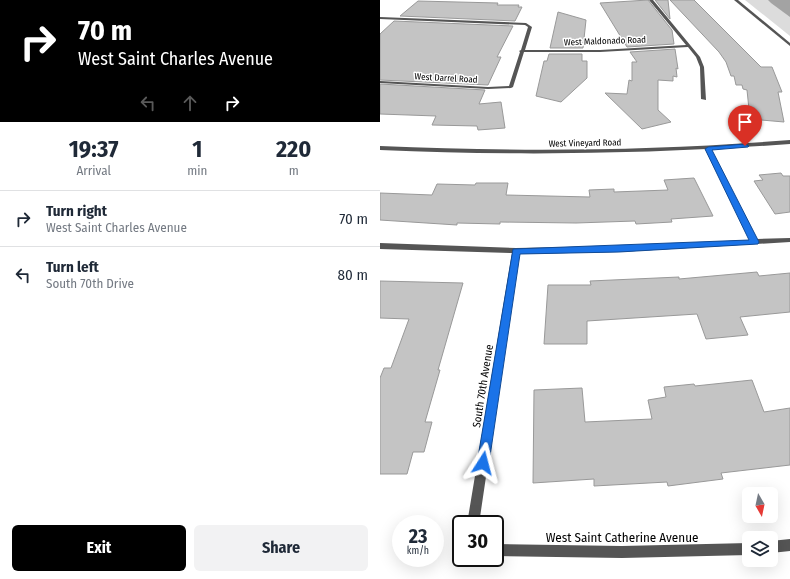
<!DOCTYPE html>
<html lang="en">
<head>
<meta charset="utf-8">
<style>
	body { margin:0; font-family:"Fira Sans Condensed",sans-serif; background:#f2f2f3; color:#1f2937; height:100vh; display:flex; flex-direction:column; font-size:15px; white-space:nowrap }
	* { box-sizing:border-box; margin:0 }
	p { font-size:13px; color:#747a83 }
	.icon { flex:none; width:22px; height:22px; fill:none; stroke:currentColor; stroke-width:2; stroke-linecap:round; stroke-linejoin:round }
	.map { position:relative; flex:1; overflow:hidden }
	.details { display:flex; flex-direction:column; background:#fff; width:380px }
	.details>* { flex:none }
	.top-card { background:#000; color:#fff; overflow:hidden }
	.needle { width:26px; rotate:171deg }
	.fabs { position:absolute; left:362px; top:487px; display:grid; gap:8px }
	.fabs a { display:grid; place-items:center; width:36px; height:36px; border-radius:6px; background:#fff; box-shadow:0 4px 16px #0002; font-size:20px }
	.speed { position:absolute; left:12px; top:515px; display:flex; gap:8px; font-size:20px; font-weight:700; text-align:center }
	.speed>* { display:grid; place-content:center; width:52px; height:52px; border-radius:50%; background:#fff; box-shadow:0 4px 16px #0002; line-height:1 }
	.speed small { font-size:10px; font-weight:400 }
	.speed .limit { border:2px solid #111; border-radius:6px; background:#fff; color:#111 }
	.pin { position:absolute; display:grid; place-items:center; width:34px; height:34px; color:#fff; margin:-41px -17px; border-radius:50% 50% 50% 0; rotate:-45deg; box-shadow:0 0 4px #0007 }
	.pin .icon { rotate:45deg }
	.me { position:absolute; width:44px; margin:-22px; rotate:9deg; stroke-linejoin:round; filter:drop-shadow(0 0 3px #0008) }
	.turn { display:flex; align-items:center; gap:14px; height:84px; padding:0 12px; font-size:18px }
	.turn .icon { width:52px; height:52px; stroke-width:2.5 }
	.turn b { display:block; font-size:28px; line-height:34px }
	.lanes { display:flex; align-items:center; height:38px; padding:0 12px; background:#0003; justify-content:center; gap:20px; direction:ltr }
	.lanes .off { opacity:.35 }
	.eta { display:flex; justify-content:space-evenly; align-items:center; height:68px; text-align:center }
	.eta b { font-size:24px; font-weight:700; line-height:28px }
	.cta { display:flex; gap:8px; margin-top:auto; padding:8px 12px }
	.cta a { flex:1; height:46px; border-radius:6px; background:#000; color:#fff; font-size:16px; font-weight:700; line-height:46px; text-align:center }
	.cta a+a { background:#f2f2f3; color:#1f2937 }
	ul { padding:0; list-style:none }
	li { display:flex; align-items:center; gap:12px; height:56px; padding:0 12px; border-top:1px solid #e0e1e3 }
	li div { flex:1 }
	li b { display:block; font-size:15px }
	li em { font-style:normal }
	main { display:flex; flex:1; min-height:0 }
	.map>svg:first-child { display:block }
	.green { fill:#dcdcdc }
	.water { fill:#a3a3a3 }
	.building { fill:#c4c4c4; stroke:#999 }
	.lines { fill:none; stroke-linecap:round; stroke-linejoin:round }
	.minor { fill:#555; fill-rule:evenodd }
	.tertiary { fill:#555; fill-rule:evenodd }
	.route { fill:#1a73e8; stroke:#114b97 }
	.labels { text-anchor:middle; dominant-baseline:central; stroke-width:3; stroke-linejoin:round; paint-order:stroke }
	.far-street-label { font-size:9px; fill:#000; stroke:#fff }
	.street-label { font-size:11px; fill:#000; stroke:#fff }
	.near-street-label { font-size:13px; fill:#000; stroke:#fff }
</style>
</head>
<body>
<main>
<section class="details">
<div class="top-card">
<div class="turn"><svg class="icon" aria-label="right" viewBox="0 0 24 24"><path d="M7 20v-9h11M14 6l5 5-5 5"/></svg><div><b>70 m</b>West Saint Charles Avenue</div></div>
<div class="lanes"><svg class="icon off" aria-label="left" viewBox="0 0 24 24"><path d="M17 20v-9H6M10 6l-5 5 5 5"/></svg><svg class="icon off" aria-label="ahead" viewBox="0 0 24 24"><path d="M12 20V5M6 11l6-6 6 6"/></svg><svg class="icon" aria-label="right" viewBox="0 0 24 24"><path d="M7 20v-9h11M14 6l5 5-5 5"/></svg></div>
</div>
<div class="eta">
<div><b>19:37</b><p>Arrival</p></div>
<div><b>1</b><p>min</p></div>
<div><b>220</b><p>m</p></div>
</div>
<ul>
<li><svg class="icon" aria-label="right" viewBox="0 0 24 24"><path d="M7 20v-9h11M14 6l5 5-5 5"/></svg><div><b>Turn right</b><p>West Saint Charles Avenue</p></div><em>70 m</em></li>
<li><svg class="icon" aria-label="left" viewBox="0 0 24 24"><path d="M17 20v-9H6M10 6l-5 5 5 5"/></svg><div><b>Turn left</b><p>South 70th Drive</p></div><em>80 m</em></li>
</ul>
<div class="cta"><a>Exit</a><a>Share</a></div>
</section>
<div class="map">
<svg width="410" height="579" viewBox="0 0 410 579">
	<rect width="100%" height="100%" fill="#fff"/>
	<!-- green -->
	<polygon class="green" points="365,0 410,0 410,36"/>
	<!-- water -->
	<polygon class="water" points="388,0 410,0 410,17 391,3"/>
	<!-- building -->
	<g class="building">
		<polygon points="268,0 292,30 294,44 247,47 220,3"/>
		<polygon points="275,0 288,0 290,19"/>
		<polygon points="290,0 314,0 381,67 392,67 402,92 398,92 404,122 370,119 367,90 363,89 362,85 356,85 354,76 351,76 346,62 339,52"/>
		<polygon points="38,1 118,3 117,5 139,5 138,7 142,7 135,21 20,16"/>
		<polygon points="178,12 206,20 203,48 170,48"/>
		<polygon points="14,21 133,26 117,57 121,57 108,85 0,80 0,34"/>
		<polygon points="295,49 298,69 296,68 297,77 293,76 293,81 278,80 278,110 291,122 262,129 225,93 247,94 249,80 252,81 252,62 257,62 250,52"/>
		<polygon points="169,54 202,54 202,61 207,61 207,78 181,102 156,96 164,61 167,61"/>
		<polygon points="0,84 105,90 99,104 121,102 125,128 98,130 97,126 52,125 56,116 0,114"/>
		<polygon points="401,173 403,176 410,176 410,212 395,214 374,181 383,180 379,175"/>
		<polygon points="314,178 333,216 291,219 292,222 256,224 255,221 196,223 120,222 120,224 77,223 77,225 0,220 0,193 52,195 57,184 95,185 96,183 128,183 126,195 210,197 209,190 234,189 234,192 288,190 284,180"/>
		<polygon points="377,272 379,276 410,273 410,312 360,317 368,335 326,339 317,314 207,321 207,344 164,344 168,285 211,285 210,281 299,277 299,279"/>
		<polygon points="0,281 83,283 58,370 60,370 45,422 52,422 44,452 33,452 27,474 0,474 0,378 4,368 11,368 29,319 0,318"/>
		<polygon points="372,380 384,412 410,408 410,465 341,473 343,479 288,486 287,482 214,486 214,479 153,483 154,390 202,388 205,422 272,419 268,400 286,397 284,387 314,384 315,386"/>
	</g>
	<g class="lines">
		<!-- minor -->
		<g class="minor">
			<polygon points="269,0 273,0 320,57 324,67 326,100 321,99 320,67 316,57 308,47 220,52 144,52 133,87 131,88 108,89 0,83 0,81 108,87 129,86 140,52 139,51 141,50 148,27 145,25 0,19 0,17 146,23 152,27 145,50 220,50 306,45"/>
			<polygon points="328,147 331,149 377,239 410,238 410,242 239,252 139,254 99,524 87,524 132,253 0,249 0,243 136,248 239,246 370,240 325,149"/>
			<polygon points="410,539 410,551 391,553 391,541"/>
			<polygon points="369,543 369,555 242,558 115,556 115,544 242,546"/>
		</g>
		<!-- tertiary -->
		<g class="tertiary">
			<polygon points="354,0 358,0 410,43 410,46"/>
			<path d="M410,140V144C273,154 137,156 0,150V146C137,152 273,151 410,140Z"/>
		</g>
	</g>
	<!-- route -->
	<polygon class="route" points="365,144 369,146 368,147 332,150 379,242 378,244 239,252 140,254 109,463 107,468 103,469 98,468 97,463 133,249 369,240 325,149 328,147"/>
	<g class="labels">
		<!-- far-street labels -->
		<g class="far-street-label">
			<text transform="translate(225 41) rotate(-2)">West Maldonado Road</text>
			<text transform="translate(66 78) rotate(3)">West Darrel Road</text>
			<text transform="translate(205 143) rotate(-1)">West Vineyard Road</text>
		</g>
		<!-- street labels -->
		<g class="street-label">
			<text transform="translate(103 386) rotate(-81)">South 70th Avenue</text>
		</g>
		<!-- near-street labels -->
		<g class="near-street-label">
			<text x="242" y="537">West Saint Catherine Avenue</text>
		</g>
	</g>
</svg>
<div class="fabs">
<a><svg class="needle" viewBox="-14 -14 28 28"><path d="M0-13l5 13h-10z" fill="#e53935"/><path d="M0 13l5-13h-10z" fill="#747a83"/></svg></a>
<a><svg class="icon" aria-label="layers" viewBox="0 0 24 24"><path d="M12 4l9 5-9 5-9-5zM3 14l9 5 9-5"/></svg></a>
</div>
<div class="speed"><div>23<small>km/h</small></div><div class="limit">30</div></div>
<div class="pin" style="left:365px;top:146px;background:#d93025"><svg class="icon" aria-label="arrive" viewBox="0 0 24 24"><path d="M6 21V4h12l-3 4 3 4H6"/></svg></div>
<svg class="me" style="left:103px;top:463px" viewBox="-20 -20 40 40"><path d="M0-17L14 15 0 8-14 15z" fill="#1a73e8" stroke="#fff" stroke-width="4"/></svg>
</div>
</main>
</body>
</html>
